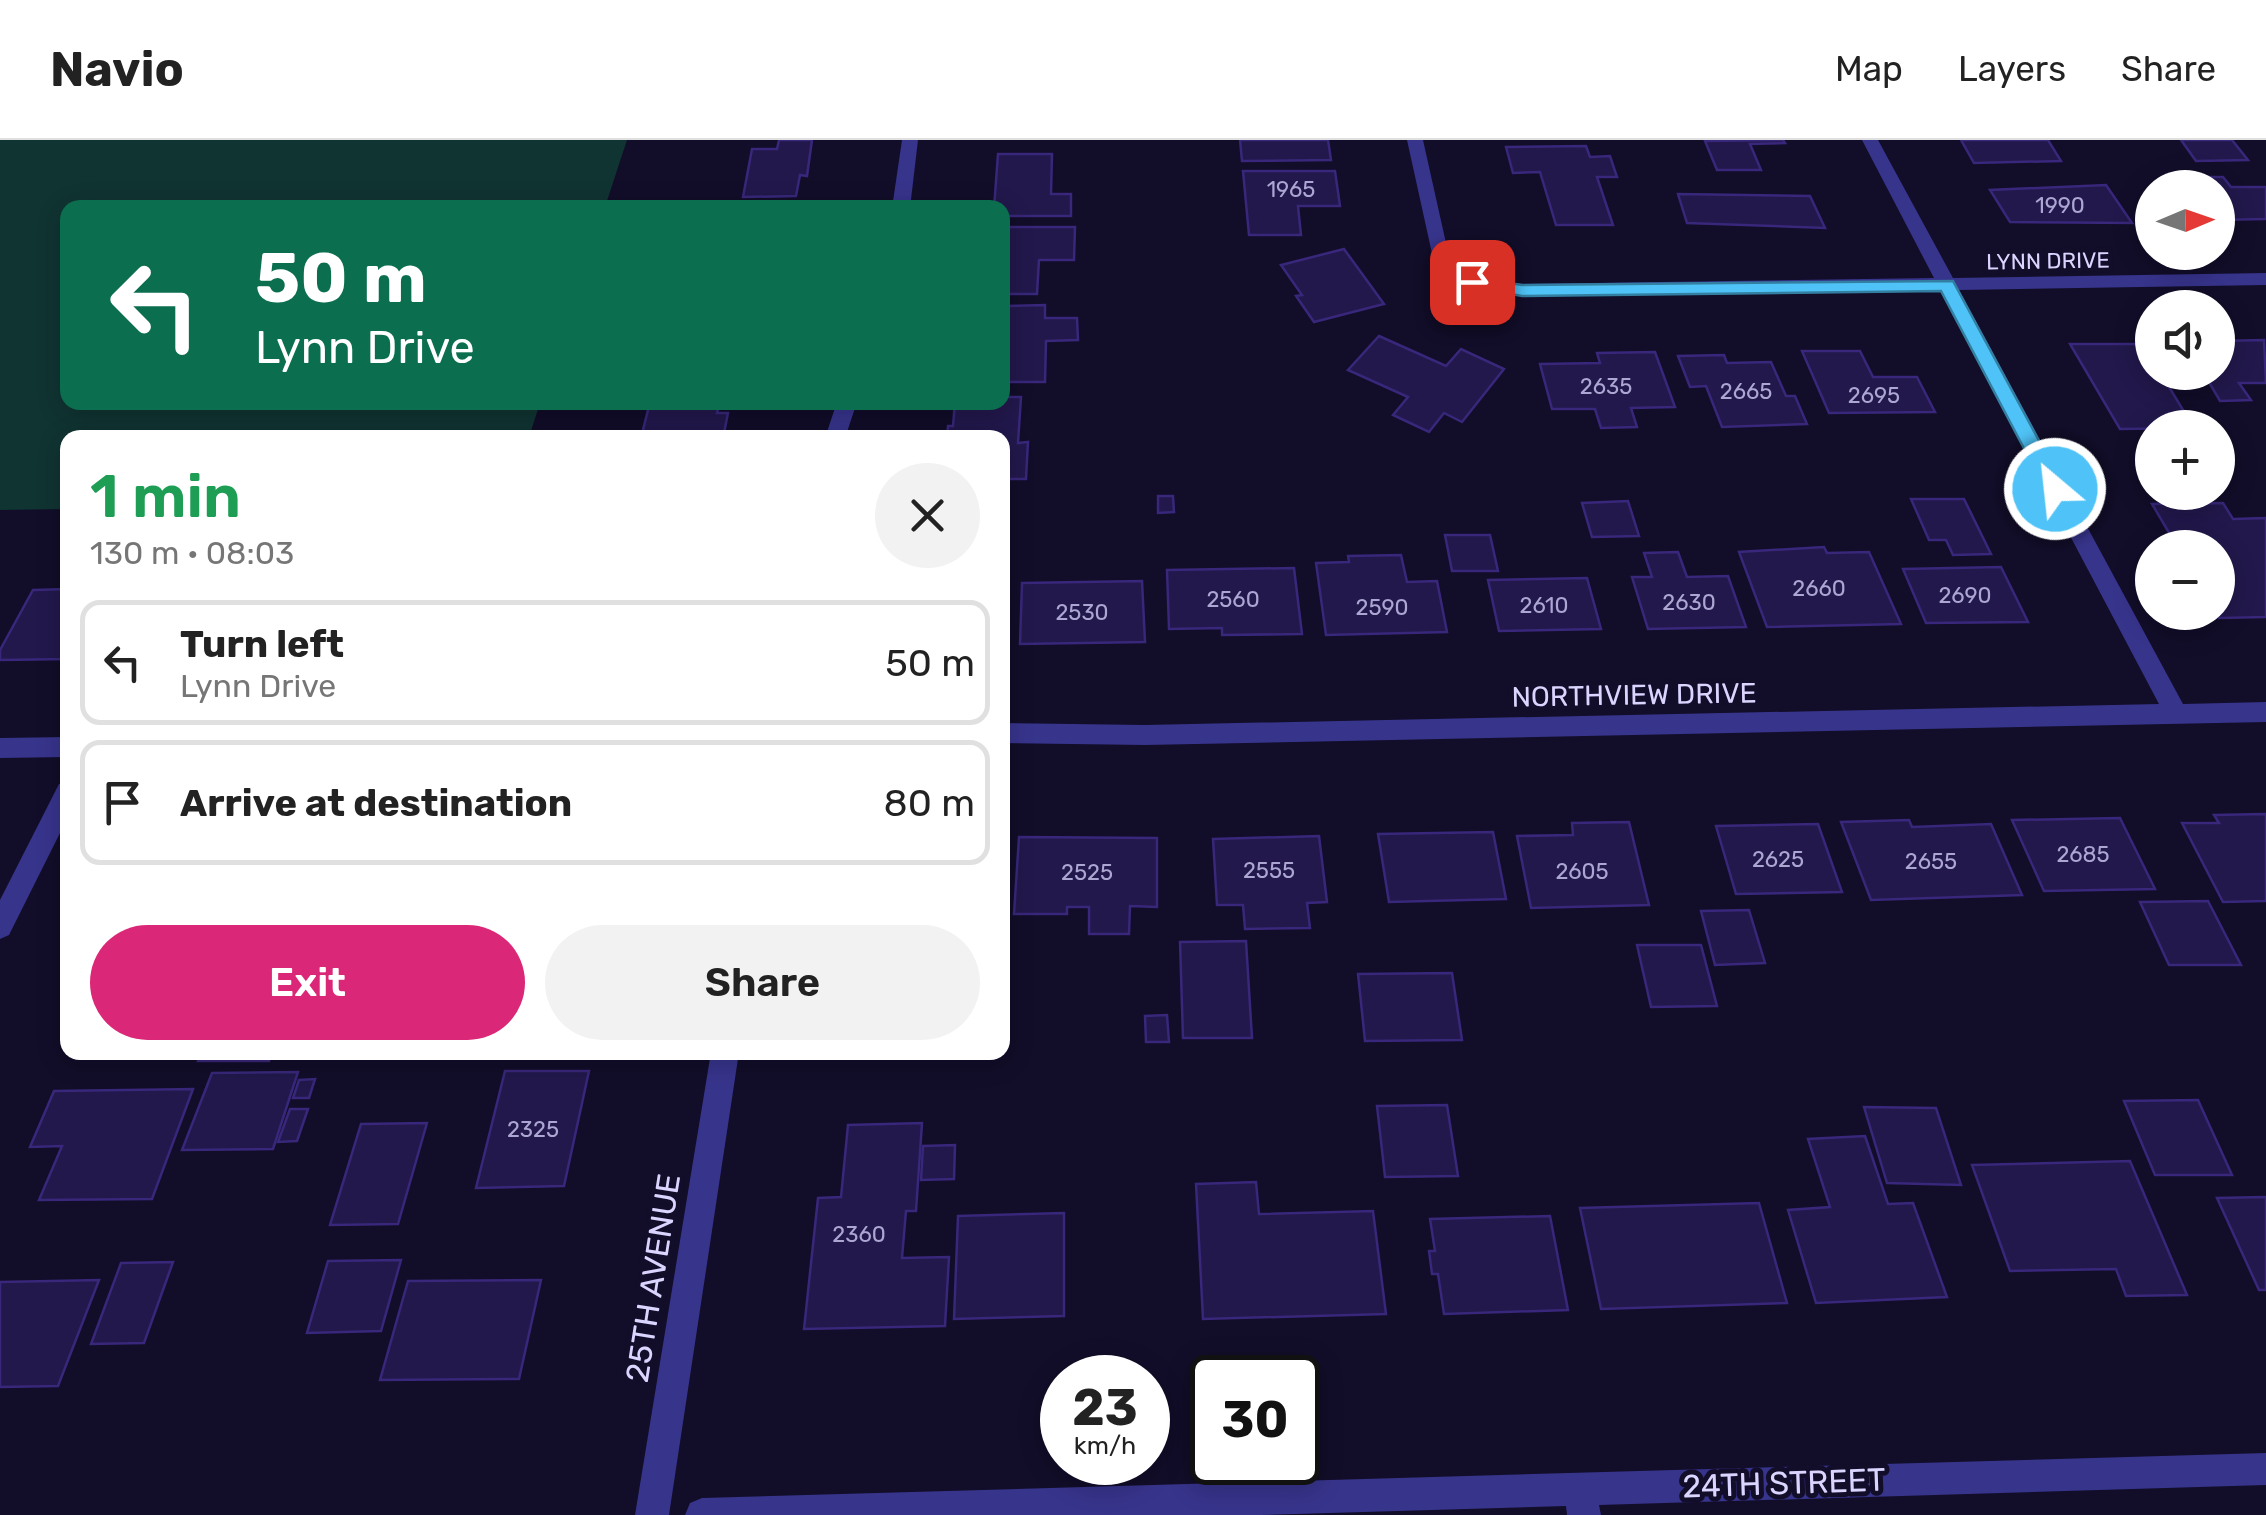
<!DOCTYPE html>
<html lang="en">
<head>
<meta charset="utf-8">
<style>
	body { margin:0; font-family:Rubik,sans-serif; background:#f2f2f2; color:#222; height:100vh; display:flex; flex-direction:column; font-size:38px; white-space:nowrap }
	* { box-sizing:border-box; margin:0 }
	p { font-size:32px; color:#767676 }
	.icon { flex:none; width:55px; height:55px; fill:none; stroke:currentColor; stroke-width:2; stroke-linecap:round; stroke-linejoin:round }
	.map { position:relative; flex:1; overflow:hidden }
	.drawer { position:absolute; left:60px; top:290px; width:950px; height:630px; display:flex; flex-direction:column; background:#fff; border-radius:20px; box-shadow:0 5px 25px #0003 }
	.drawer>* { flex:none }
	.banner { position:absolute; left:60px; top:60px; width:950px; height:210px; border-radius:20px; box-shadow:0 5px 25px #0003; background:#0b6e4f; color:#fff; overflow:hidden }
	.needle { width:65px; rotate:88deg }
	.controls { position:absolute; left:2135px; top:30px; display:grid; gap:20px }
	.controls a { display:grid; place-items:center; width:100px; height:100px; border-radius:50%; background:#fff; box-shadow:0 5px 25px #0003; font-size:50px }
	.speed { position:absolute; left:1040px; top:1215px; display:flex; gap:20px; font-size:50px; font-weight:700; text-align:center }
	.speed>* { display:grid; place-content:center; width:130px; height:130px; border-radius:50%; background:#fff; box-shadow:0 5px 25px #0003; line-height:1 }
	.speed small { font-size:25px; font-weight:400 }
	.speed .limit { border:5px solid #111; border-radius:15px; background:#fff; color:#111 }
	.pin { position:absolute; display:grid; place-items:center; width:85px; height:85px; color:#fff; margin:-42px; border-radius:20px; box-shadow:0 5px 15px #0006 }
	.me { position:absolute; width:110px; margin:-55px; rotate:332deg; stroke-linejoin:round; filter:drop-shadow(0 0 8px #0008) }
	.turn { display:flex; align-items:center; gap:35px; height:210px; padding:0 30px; font-size:45px }
	.turn .icon { width:130px; height:130px; stroke-width:2.5 }
	.turn b { display:block; font-size:70px; line-height:85px }
	.round { display:grid; place-items:center; flex:none; width:105px; height:105px; border-radius:52px; background:#f2f2f2 }
	.summary { display:flex; align-items:center; justify-content:space-between; height:170px; padding:0 30px }
	h1 { font-size:60px; font-weight:600; line-height:75px; color:#1e9e55 }
	.cta { display:flex; gap:20px; margin-top:auto; padding:20px 30px }
	.cta a { flex:1; height:115px; border-radius:60px; background:#db2777; color:#fff; font-size:40px; font-weight:600; line-height:115px; text-align:center }
	.cta a+a { background:#f2f2f2; color:#222 }
	ul { padding:0; list-style:none }
	li { display:flex; align-items:center; gap:30px; height:125px; margin:0 20px 15px; padding:0 10px; border:5px solid #e0e0e0; border-radius:20px }
	li div { flex:1 }
	li b { display:block; font-size:38px }
	li em { font-style:normal }
	header { display:flex; align-items:center; gap:60px; box-sizing:border-box; height:140px; padding:0 50px; background:#fff; border-bottom:2px solid #e0e0e0 }
	header strong { font-size:48px }
	nav { display:flex; gap:55px; margin-inline-start:auto; font-size:35px }
	.map>svg:first-child { display:block }
	.green { fill:#103432 }
	.building { fill:#22184c; stroke:#38277a; stroke-width:2.5 }
	.lines { fill:none; stroke-linecap:round; stroke-linejoin:round }
	.minor { fill:#37348c; fill-rule:evenodd }
	.route { fill:#4fc3f7; stroke:#337fa1; stroke-width:2.5 }
	.labels { text-anchor:middle; dominant-baseline:central; stroke-width:10; stroke-linejoin:round; paint-order:stroke }
	.number-label { font-size:22px; fill:#aca6d2 }
	.far-street-label { font-size:22px; fill:#dad5ff; stroke:#120d29 }
	.street-label { font-size:28px; fill:#dad5ff; stroke:#120d29 }
	.near-street-label { font-size:32px; fill:#dad5ff; stroke:#120d29 }
</style>
</head>
<body>
<header>
<strong>Navio</strong>
<nav><a>Map</a><a>Layers</a><a>Share</a></nav>
</header>
<div class="map">
<svg width="2266" height="1375" viewBox="0 0 2266 1375">
	<rect width="100%" height="100%" fill="#120d29"/>
	<!-- green -->
	<polygon class="green" points="0,0 627,0 605,67 68,68 68,262 540,263 529,297 68,298 67,369 0,370"/>
	<!-- building -->
	<g class="building">
		<polygon points="779,0 812,0 807,36 800,35 796,56 743,57 752,9 777,9"/>
		<polygon points="1240,0 1328,0 1331,20 1242,21"/>
		<polygon points="1783,0 1785,3 1750,4 1761,30 1717,30 1705,1"/>
		<polygon points="1961,0 2048,0 2061,21 1974,23"/>
		<polygon points="2181,0 2232,0 2248,20 2196,21"/>
		<polygon points="1586,6 1590,17 1610,16 1617,37 1597,37 1613,85 1556,85 1540,32 1513,33 1506,7"/>
		<polygon points="998,14 1052,14 1051,54 1071,54 1071,76 1002,76 1002,68 994,68"/>
		<polygon points="1243,31 1335,31 1340,66 1298,66 1301,95 1249,95"/>
		<polygon points="2196,37 2223,37 2231,47 2266,47 2266,79 2218,80 2218,48 2193,48 2204,47"/>
		<polygon points="2106,45 2132,83 2010,82 1990,50"/>
		<polygon points="1678,54 1810,56 1825,88 1687,83"/>
		<polygon points="1002,87 1075,87 1074,120 1039,120 1037,154 1002,154"/>
		<polygon points="1344,109 1384,164 1314,182 1296,156 1302,155 1281,125"/>
		<polygon points="1045,165 1045,178 1077,178 1078,200 1046,201 1045,242 1002,242 1002,166"/>
		<polygon points="1379,196 1446,226 1461,209 1504,229 1462,282 1444,273 1429,292 1393,275 1408,257 1348,230"/>
		<polygon points="2264,200 2266,243 2239,243 2251,260 2220,261 2203,232 2218,232 2218,201"/>
		<polygon points="2070,204 2141,204 2152,221 2152,232 2160,232 2194,288 2120,289"/>
		<polygon points="1802,211 1860,211 1873,237 1917,237 1935,272 1829,273"/>
		<polygon points="1655,212 1675,267 1631,268 1637,287 1601,288 1595,269 1552,269 1540,224 1600,223 1597,213"/>
		<polygon points="1724,215 1727,223 1771,222 1786,256 1795,256 1807,284 1722,287 1706,246 1690,247 1678,216"/>
		<polygon points="1002,257 1021,257 1018,303 1028,302 1026,339 1002,339 1002,298 947,298 948,286 953,286 955,262 1002,262"/>
		<polygon points="650,262 720,262 717,273 728,273 723,298 641,298"/>
		<polygon points="1158,356 1173,356 1174,372 1158,373"/>
		<polygon points="1911,359 1964,359 1991,414 1953,415 1946,400 1929,400"/>
		<polygon points="1628,361 1639,396 1592,397 1582,363"/>
		<polygon points="2223,363 2233,379 2266,378 2266,477 2219,478 2218,408 2178,408 2152,364"/>
		<polygon points="1445,395 1490,395 1498,431 1452,431"/>
		<polygon points="1824,407 1827,413 1869,412 1901,484 1767,487 1739,412"/>
		<polygon points="1678,412 1687,437 1728,436 1746,487 1648,489 1632,437 1652,437 1644,413"/>
		<polygon points="1401,415 1407,442 1437,441 1447,492 1326,495 1316,423 1349,422 1348,416"/>
		<polygon points="2001,427 2028,482 1926,483 1903,429"/>
		<polygon points="1294,428 1302,494 1222,495 1222,488 1169,489 1167,430"/>
		<polygon points="1587,438 1601,489 1499,491 1488,440"/>
		<polygon points="1142,441 1145,502 1020,504 1022,443"/>
		<polygon points="68,449 68,519 0,520 0,510 33,450"/>
		<polygon points="2266,674 2266,761 2223,762 2182,683 2219,683 2214,675"/>
		<polygon points="2120,678 2155,749 2044,751 2012,680"/>
		<polygon points="1909,680 1912,687 1991,684 2022,755 1871,760 1841,682"/>
		<polygon points="1629,682 1649,765 1531,768 1517,696 1573,695 1572,683"/>
		<polygon points="1818,684 1842,752 1736,754 1716,686"/>
		<polygon points="1493,692 1506,759 1389,762 1378,694"/>
		<polygon points="1319,696 1327,762 1307,763 1310,788 1245,789 1243,765 1217,765 1213,699"/>
		<polygon points="1019,697 1157,698 1157,767 1130,766 1129,794 1089,794 1089,767 1067,767 1067,774 1014,774"/>
		<polygon points="2208,761 2241,825 2169,825 2140,762"/>
		<polygon points="1749,770 1765,823 1715,825 1701,771"/>
		<polygon points="1246,801 1252,898 1183,898 1180,802"/>
		<polygon points="1637,805 1701,805 1717,866 1651,867"/>
		<polygon points="1452,833 1462,900 1365,901 1358,834"/>
		<polygon points="1167,875 1169,902 1146,902 1145,876"/>
		<polygon points="201,912 272,912 269,921 198,921"/>
		<polygon points="384,912 448,912 447,916 382,917"/>
		<polygon points="505,931 589,931 564,1046 476,1048"/>
		<polygon points="298,932 273,1009 182,1010 212,933"/>
		<polygon points="315,939 309,958 293,958 299,940"/>
		<polygon points="193,949 152,1059 39,1060 62,1006 30,1007 54,951"/>
		<polygon points="2198,960 2232,1035 2155,1035 2124,961"/>
		<polygon points="1447,965 1458,1036 1385,1037 1377,966"/>
		<polygon points="1864,967 1936,968 1961,1045 1887,1043"/>
		<polygon points="290,969 308,969 297,1001 278,1002"/>
		<polygon points="427,983 398,1084 330,1085 361,984"/>
		<polygon points="922,983 916,1071 906,1071 902,1118 949,1117 945,1186 804,1189 818,1058 841,1057 848,985"/>
		<polygon points="1865,996 1888,1064 1913,1063 1947,1157 1816,1163 1788,1070 1830,1067 1808,999"/>
		<polygon points="955,1005 954,1039 921,1040 923,1006"/>
		<polygon points="2130,1021 2187,1155 2126,1156 2116,1129 2010,1131 1972,1025"/>
		<polygon points="1256,1042 1259,1074 1373,1071 1386,1174 1203,1179 1196,1044"/>
		<polygon points="2266,1057 2266,1150 2259,1150 2217,1058"/>
		<polygon points="1759,1063 1787,1163 1601,1169 1580,1068"/>
		<polygon points="1064,1073 1064,1176 954,1179 958,1076"/>
		<polygon points="1550,1076 1568,1170 1444,1174 1438,1134 1432,1134 1429,1111 1435,1111 1430,1079"/>
		<polygon points="401,1120 381,1191 307,1193 328,1121"/>
		<polygon points="173,1122 144,1203 91,1204 121,1123"/>
		<polygon points="99,1140 58,1246 0,1247 0,1142"/>
		<polygon points="541,1140 519,1239 380,1240 408,1141"/>
	</g>
	<g class="lines">
		<!-- minor -->
		<g class="minor">
			<polygon points="902,0 918,0 910,68 892,68"/>
			<polygon points="1407,0 1423,0 1448,112 1477,137 1523,144 1934,138 1862,0 1878,0 1953,138 2266,133 2266,145 1959,150 2183,564 2266,562 2266,582 1145,605 1002,603 1002,583 1145,585 2159,564 1940,150 1523,156 1464,146 1433,118"/>
			<polygon points="837,262 857,262 845,298 825,298"/>
			<polygon points="68,597 68,617 0,618 0,598"/>
			<polygon points="68,641 68,677 9,795 0,799 0,760 59,644"/>
			<polygon points="711,912 739,912 669,1375 635,1375"/>
			<polygon points="2266,1313 2266,1345 1599,1365 1601,1375 1567,1375 1566,1366 1261,1375 685,1375 690,1363 702,1358"/>
		</g>
	</g>
	<!-- route -->
	<polygon class="route" points="1472,137 1522,145 1953,141 2065,349 2055,356 2048,354 1941,151 1522,156 1466,146 1466,138"/>
	<g class="labels">
		<!-- number labels -->
		<g class="number-label">
			<text x="1291" y="49">1965</text>
			<text x="2060" y="65">1990</text>
			<text x="1606" y="246">2635</text>
			<text x="1746" y="251">2665</text>
			<text x="1874" y="255">2695</text>
			<text x="1819" y="448">2660</text>
			<text x="1965" y="455">2690</text>
			<text x="1233" y="459">2560</text>
			<text x="1689" y="462">2630</text>
			<text x="1544" y="465">2610</text>
			<text x="1382" y="467">2590</text>
			<text x="1082" y="472">2530</text>
			<text x="2083" y="714">2685</text>
			<text x="1778" y="719">2625</text>
			<text x="1931" y="721">2655</text>
			<text x="1269" y="730">2555</text>
			<text x="1582" y="731">2605</text>
			<text x="1087" y="732">2525</text>
			<text x="533" y="989">2325</text>
			<text x="859" y="1094">2360</text>
		</g>
		<!-- far-street labels -->
		<g class="far-street-label">
			<text transform="translate(2048 121) rotate(-1)">LYNN DRIVE</text>
		</g>
		<!-- street labels -->
		<g class="street-label">
			<text transform="translate(1634 555) rotate(-1)">NORTHVIEW DRIVE</text>
		</g>
		<!-- near-street labels -->
		<g class="near-street-label">
			<text transform="translate(653 1138) rotate(-81)">25TH AVENUE</text>
			<text transform="translate(1784 1343) rotate(-2)">24TH STREET</text>
		</g>
	</g>
</svg>
<div class="controls">
<a><svg class="needle" viewBox="-14 -14 28 28"><path d="M0-13l5 13h-10z" fill="#e53935"/><path d="M0 13l5-13h-10z" fill="#767676"/></svg></a>
<a><svg class="icon" aria-label="sound" viewBox="0 0 24 24"><path d="M4 9h4l5-4v14l-5-4H4zM17 9q2 3 0 6"/></svg></a>
<a>+</a>
<a>−</a>
</div>
<div class="speed"><div>23<small>km/h</small></div><div class="limit">30</div></div>
<div class="pin" style="left:1472px;top:142px;background:#d93025"><svg class="icon" aria-label="arrive" viewBox="0 0 24 24"><path d="M6 21V4h12l-3 4 3 4H6"/></svg></div>
<svg class="me" style="left:2055px;top:349px" viewBox="-20 -20 40 40"><circle r="17" fill="#4fc3f7" stroke="#fff" stroke-width="3"/><path d="M0-11L8 9 0 5-8 9z" fill="#fff"/></svg>
<div class="banner">
<div class="turn"><svg class="icon" aria-label="left" viewBox="0 0 24 24"><path d="M17 20v-9H6M10 6l-5 5 5 5"/></svg><div><b>50 m</b>Lynn Drive</div></div>
</div>
<section class="drawer">
<div class="summary"><div><h1>1 min</h1><p>130 m · 08:03</p></div><a class="round"><svg class="icon" aria-label="close" viewBox="0 0 24 24"><path d="M6 6l12 12M18 6L6 18"/></svg></a></div>
<ul>
<li><svg class="icon" aria-label="left" viewBox="0 0 24 24"><path d="M17 20v-9H6M10 6l-5 5 5 5"/></svg><div><b>Turn left</b><p>Lynn Drive</p></div><em>50 m</em></li>
<li><svg class="icon" aria-label="arrive" viewBox="0 0 24 24"><path d="M6 21V4h12l-3 4 3 4H6"/></svg><div><b>Arrive at destination</b></div><em>80 m</em></li>
</ul>
<div class="cta"><a>Exit</a><a>Share</a></div>
</section>
</div>
</body>
</html>
